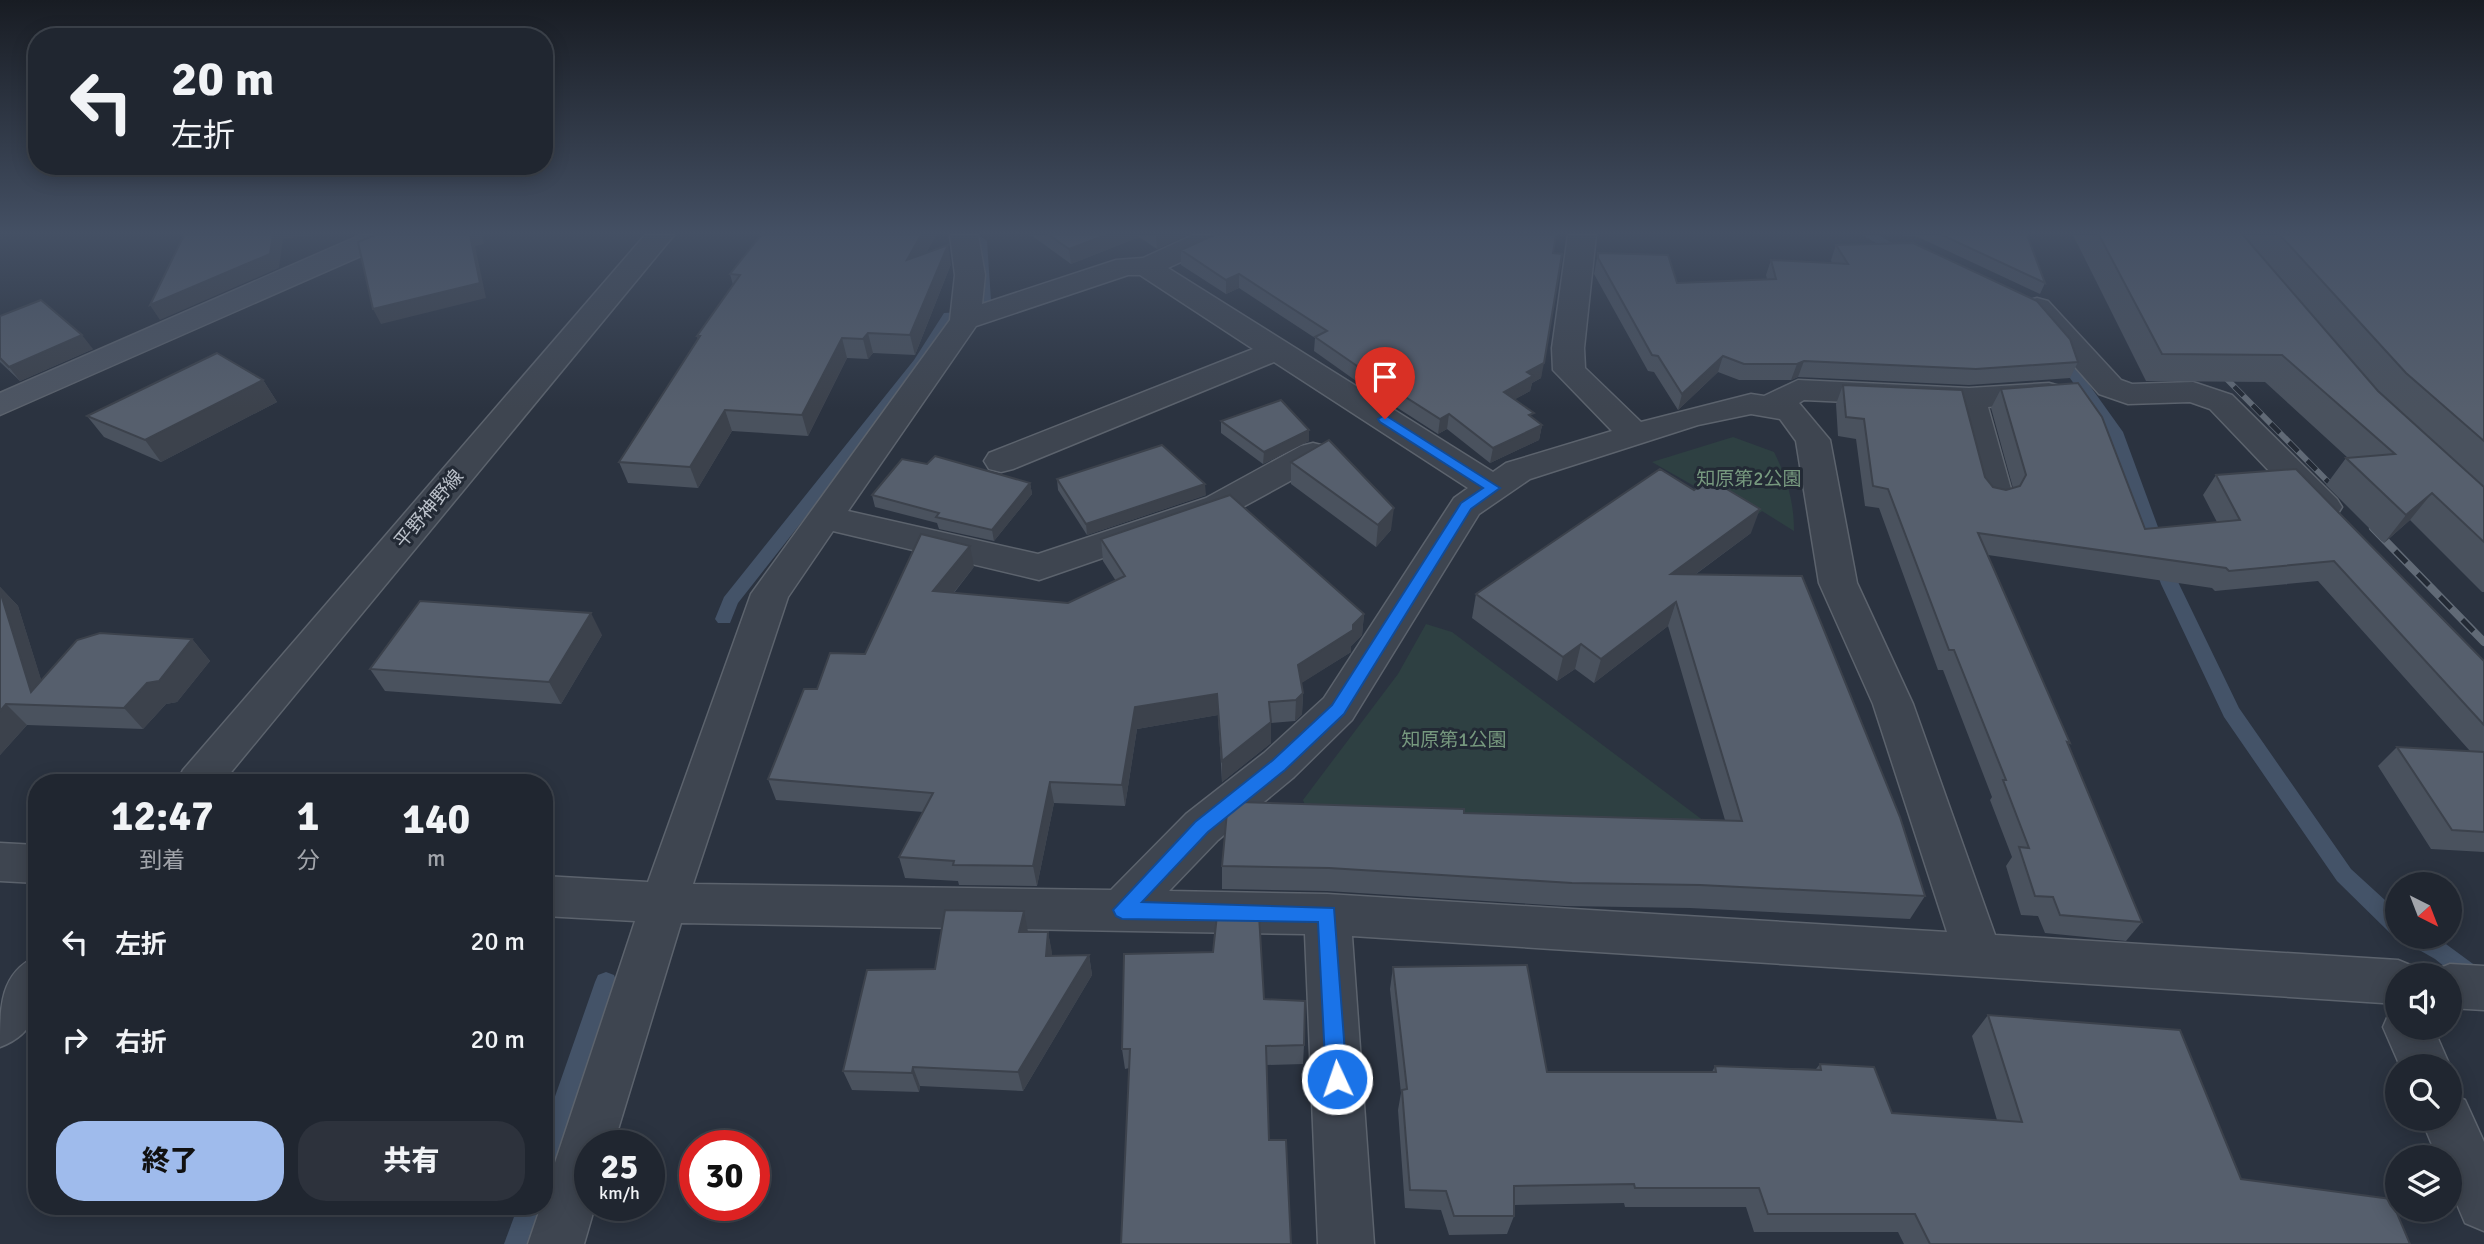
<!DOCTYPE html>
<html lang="ja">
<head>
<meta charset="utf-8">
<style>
	body { margin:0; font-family:Signika,"Noto Sans JP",sans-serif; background:#2d323c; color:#f1f3f6; height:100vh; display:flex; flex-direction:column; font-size:26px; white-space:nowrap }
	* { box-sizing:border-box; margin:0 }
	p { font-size:23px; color:#a2a5ab }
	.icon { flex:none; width:38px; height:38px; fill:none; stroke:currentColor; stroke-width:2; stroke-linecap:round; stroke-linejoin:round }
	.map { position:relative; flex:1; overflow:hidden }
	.side { position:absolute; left:28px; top:774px; width:525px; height:441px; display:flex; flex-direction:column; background:#202630; border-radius:28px; box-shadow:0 4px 18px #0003,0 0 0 2px #3d434c }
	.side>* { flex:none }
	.top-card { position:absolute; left:28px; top:28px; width:525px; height:147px; border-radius:28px; box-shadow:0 4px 18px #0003,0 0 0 2px #3d434c; background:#202630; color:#f1f3f6; overflow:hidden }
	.needle { width:46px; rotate:138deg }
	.fabs { position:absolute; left:2385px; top:872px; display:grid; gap:14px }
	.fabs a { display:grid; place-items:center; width:77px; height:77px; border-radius:50%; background:#202630; box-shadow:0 4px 18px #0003,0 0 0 2px #3d434c; font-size:35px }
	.speed { position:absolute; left:574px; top:1130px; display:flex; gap:14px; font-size:35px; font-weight:700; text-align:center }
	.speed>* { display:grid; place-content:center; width:91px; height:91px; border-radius:50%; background:#202630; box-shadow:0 4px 18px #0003,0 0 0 2px #3d434c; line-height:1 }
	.speed small { font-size:18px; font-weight:400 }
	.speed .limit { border:10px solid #d22; background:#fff; color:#111 }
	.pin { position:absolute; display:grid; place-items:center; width:60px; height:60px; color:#fff; margin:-72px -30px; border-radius:50% 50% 50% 0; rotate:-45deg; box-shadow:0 0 7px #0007 }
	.pin .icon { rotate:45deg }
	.me { position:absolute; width:77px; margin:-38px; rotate:357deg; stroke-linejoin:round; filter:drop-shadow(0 0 5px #0008) }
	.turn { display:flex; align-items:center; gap:24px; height:147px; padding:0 28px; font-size:32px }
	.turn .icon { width:91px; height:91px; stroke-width:2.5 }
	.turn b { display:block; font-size:49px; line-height:60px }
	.eta { display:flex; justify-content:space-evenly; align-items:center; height:119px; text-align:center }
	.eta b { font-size:42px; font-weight:800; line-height:49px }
	.button { display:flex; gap:14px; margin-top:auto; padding:14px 28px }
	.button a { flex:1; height:80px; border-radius:28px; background:#9fbbec; color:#111; font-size:28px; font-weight:800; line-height:80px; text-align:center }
	.button a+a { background:#2d323c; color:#f1f3f6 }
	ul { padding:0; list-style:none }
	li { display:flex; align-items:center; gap:21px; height:98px; padding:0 28px }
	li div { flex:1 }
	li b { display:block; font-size:26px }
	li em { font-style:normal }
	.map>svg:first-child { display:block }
	.green { fill:#2e4042 }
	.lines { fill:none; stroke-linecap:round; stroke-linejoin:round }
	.stream { fill:#445368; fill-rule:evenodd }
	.minor-casing { stroke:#5c636d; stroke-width:3 }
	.tertiary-casing { stroke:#5c636d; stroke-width:3 }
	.secondary-casing { stroke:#5c636d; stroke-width:3 }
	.minor { fill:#3e4550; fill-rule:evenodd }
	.tertiary { fill:#3e4550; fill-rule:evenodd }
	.secondary { fill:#4d5562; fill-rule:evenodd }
	.rail-far1-casing { stroke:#616a76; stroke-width:6 }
	.rail-casing { stroke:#616a76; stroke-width:8 }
	.rail-far1 { stroke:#232a35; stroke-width:4.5; stroke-dasharray:13; stroke-linecap:butt }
	.rail { stroke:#232a35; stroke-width:5; stroke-dasharray:16; stroke-linecap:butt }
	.wall { fill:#4a525e }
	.shaded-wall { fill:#3c424c }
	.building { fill:#565f6d; stroke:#3c424c; stroke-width:2 }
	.route { fill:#1a73e8; stroke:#114b97; stroke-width:2 }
	.labels { text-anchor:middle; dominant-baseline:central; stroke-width:6; stroke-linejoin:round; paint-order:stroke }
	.park-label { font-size:19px; fill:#76987e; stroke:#232a35 }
	.street-label { font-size:19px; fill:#bbc1ca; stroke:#232a35 }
</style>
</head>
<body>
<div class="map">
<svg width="2484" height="1244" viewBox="0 0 2484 1244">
	<rect width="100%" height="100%" fill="#2b3340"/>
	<!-- green -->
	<g class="green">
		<path d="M1733,437L1774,452C1787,478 1794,502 1794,531L1762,511L1752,519L1652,462Z"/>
		<polygon points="1426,624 1452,632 1720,833 1310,819 1303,800 1398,674"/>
	</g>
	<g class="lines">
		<!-- stream -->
		<g class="stream">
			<polygon points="1862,235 1878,235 1912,254 1911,257 1901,257"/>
			<polygon points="981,237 987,241 992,315 985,319 953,320 925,365 738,603 730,623 718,623 715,619 724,597 914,360 944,313 978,311 975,241"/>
			<polygon points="2060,350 2065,351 2123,432 2179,584 2239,708 2351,869 2398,912 2398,935 2390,933 2337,881 2224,717 2161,584 2108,432 2053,354"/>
			<polygon points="2404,936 2435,936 2484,972 2484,995 2476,992 2435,959 2407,943"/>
			<polygon points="606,972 614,975 617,982 556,1164 553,1173 544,1176 544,1128 595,982 598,975"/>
			<polygon points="518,1206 542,1206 530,1244 504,1244"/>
		</g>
		<!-- minor casing -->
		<g class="minor-casing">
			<g id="minor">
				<path d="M950,235H978L985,275L982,304L1116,260L1143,258L1193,235H1230L1226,241L1168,268L1493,472L1506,463L1612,431L1553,370L1552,348L1568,235H1596L1584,348L1585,368L1641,422L1751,394L1764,396L1798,380L1969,388L2049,383L2060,386L2065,393L2060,400L1988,407L2013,496L2007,504L1995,507L1983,504L1977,496L1955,407L1804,400L1799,403L1830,440L1857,583L1913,704L1995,935L2398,960L2415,967L2419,975H2398V1004L1352,936L1374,1244H1318L1305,934L681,923L613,1146H590V1206H595L584,1244H528L541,1206H544V1196L635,921L544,916V876L648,882L751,594L950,320L955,275ZM1128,275H1140L1253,349L989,453L984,461L989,469L1001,472L1013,469L1274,362L1468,488L1454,498L1324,698L1264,753L1186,814L1111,890L693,884L788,597L833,531L1039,580L1230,514L1325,462L1330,454L1325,446L1313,443L1301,446L1206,498L1038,554L848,511L976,326ZM1751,414L1780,419L1796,441L1819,583L1873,704L1947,932L1327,894L1169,891L1218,840L1294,777L1352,720L1479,514L1530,479L1698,425Z"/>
				<polygon points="2037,298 2048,301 2121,380 2132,384 2193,382 2232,395 2337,499 2342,507 2337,515 2324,519 2311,515 2210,409 2190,402 2128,404 2099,394 2022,307 2026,301"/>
				<polygon points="0,843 37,845 37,883 0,881"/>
				<polygon points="2450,964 2484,966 2484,1010 2450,1008 2450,975 2431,975 2433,971"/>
				<polygon points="2398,1008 2398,1027 2433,1027 2450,1066 2450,1067 2400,1066 2383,1027 2390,1011"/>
				<polygon points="2450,1094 2465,1100 2484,1142 2484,1231 2465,1223 2450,1188 2450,1157 2437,1157 2421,1118 2450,1118"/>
			</g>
		</g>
		<!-- tertiary casing -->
		<g class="tertiary-casing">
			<g id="tertiary">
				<polygon points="645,235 674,235 223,782 177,782 183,770"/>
				<path d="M37,956C37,997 45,1030 0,1047C0,1006 0,973 37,956Z"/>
			</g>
		</g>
		<!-- secondary casing -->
		<g class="secondary-casing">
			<polygon id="secondary" points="361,235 399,235 395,241 0,415 0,393"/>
		</g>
		<!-- minor -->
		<use href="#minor" class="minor"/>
		<!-- tertiary -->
		<use href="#tertiary" class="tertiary"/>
		<!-- secondary -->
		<use href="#secondary" class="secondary"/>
		<!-- rail-far1 casing -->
		<g class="rail-far1-casing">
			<polyline id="rail-far1" points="2216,368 2341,495"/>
		</g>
		<!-- rail casing -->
		<g class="rail-casing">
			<polyline id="rail" points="2373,528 2484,642"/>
		</g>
		<!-- rail-far1 -->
		<use href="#rail-far1" class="rail-far1"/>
		<!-- rail -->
		<use href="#rail" class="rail"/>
	</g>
	<!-- wall -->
	<g class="wall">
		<polygon points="761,235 936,235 926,253 951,264 915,355 873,353 868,359 847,358 808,436 732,431 698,488 628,483 619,462 698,339 697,336 733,285 730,274"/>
		<polygon points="1031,235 1187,235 1157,249 1139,237 1071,264"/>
		<polygon points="1901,235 2027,235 2045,283 2040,294 1918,237"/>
		<polygon points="2073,235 2484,235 2484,592 2482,592 2410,520 2384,543 2326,485 2346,458 2348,458 2265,382 2146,381"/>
		<polygon points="1836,245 2078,362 2070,378 1969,385 1798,377 1791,380 1739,380 1718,372 1678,410 1654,372 1648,371 1594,274 1598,253 1677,283 1767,279 1766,275 1771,260 1832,263 1831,260"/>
		<polygon points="1181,250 1553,253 1541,378 1532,383 1530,391 1515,399 1533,418 1542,425 1539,440 1490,463 1447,429 1438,434 1359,383 1314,351 1315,338 1239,288 1226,294 1181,265"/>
		<polygon points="0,316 93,349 20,381 0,362"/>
		<polygon points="263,380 277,402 161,462 104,437 87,416"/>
		<polygon points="1843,385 1985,477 1993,487 2006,490 2013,488 1991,408 2001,389 2145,529 2217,522 2203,495 2216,475 2484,661 2484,852 2431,849 2378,766 2397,747 2470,751 2318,581 2215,591 2212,588 1988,555 2070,743 2068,745 2142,922 2126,941 2045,933 2038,916 2021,915 2006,866 2012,857 1990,800 1992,797 1943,670 1938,670 1879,508 1865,506 1856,439 1838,436 1836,404"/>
		<polygon points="1221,421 1309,441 1263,464 1221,433"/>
		<polygon points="1291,462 1391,530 1376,547 1291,484"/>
		<polygon points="1057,479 1206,495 1087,535 1058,490"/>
		<polygon points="1030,483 1032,494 994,541 939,529 937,523 875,507 872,495"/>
		<polygon points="1751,533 1696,574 1925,896 1910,919 1690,908 1565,906 1327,891 1222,889 1222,866 1464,813 1725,820 1668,626 1594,683 1575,669 1557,681 1472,618 1476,594"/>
		<polygon points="1101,539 1364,614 1362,635 1351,646 1351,652 1301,683 1303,693 1302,714 1295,721 1271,723 1271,743 1222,782 1218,715 1137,729 1125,806 1054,803 1037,886 959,885 958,881 905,878 899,857 923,812 776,800 768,779 817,689 865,654 974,567 954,593 1068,603 1116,581 1103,561"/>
		<polygon points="0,587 18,606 41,680 192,639 210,661 177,702 166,704 143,729 27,725 0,755"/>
		<polygon points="602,635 561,704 385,691 370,669"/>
		<polygon points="1028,932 1048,932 1052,956 1089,955 1092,975 1023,1091 920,1086 919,1092 852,1090 843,1071 935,969"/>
		<polygon points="1393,967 1547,1072 1712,1072 1715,1066 1816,1069 1820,1064 1892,1113 1997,1120 1972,1036 1988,1015 2241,1179 2410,1244 1904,1244 1898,1232 1754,1232 1746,1207 1625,1207 1624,1203 1514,1205 1514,1216 1507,1234 1449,1235 1441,1210 1405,1208 1398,1110 1401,1093 1390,989"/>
		<polygon points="1264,999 1304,1045 1303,1064 1267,1065 1269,1140 1291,1244 1129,1068 1125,1069 1122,1049"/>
	</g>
	<!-- shaded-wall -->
	<g class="shaded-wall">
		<polygon points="273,235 314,235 283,239 279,268 160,320 150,305"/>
		<polygon points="470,235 482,235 484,244 475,246 486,298 381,324 373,309"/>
		<polygon points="921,235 936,235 911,280 907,260"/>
		<polygon points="1106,235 1139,235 1139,237 1071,264 1069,249"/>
		<polygon points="1156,235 1187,235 1157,249"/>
		<polygon points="948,245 951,264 915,355 910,335"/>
		<polygon points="1239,274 1239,288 1226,294 1226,280"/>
		<polygon points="868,333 873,353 868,359 863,339"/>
		<polygon points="82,335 93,349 20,381 9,367"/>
		<polygon points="842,338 847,358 808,436 802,415"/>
		<polygon points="1723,356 1718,372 1678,410 1682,394"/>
		<polygon points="1804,361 1798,377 1791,380 1797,364"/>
		<polygon points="1544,363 1541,378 1532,383 1530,391 1501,407 1504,392 1527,372"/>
		<polygon points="263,380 277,402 161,462 145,440"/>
		<polygon points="725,410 732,431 698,488 690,467"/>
		<polygon points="1449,414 1447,429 1438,434 1440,419"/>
		<polygon points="1542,425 1539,440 1490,463 1493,448"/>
		<polygon points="1309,430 1309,441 1263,464 1264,452"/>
		<polygon points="1030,483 1032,494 994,541 992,530"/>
		<polygon points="1205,484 1206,495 1087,535 1086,524"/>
		<polygon points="2432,493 2410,520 2384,543 2406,515"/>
		<polygon points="1394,508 1391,530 1376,547 1378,525"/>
		<polygon points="1760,509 1751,533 1663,598 1671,574"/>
		<polygon points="970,546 974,567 938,612 933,591"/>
		<polygon points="0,587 18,606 49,705 31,692 0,591"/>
		<polygon points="1676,602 1668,626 1594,683 1601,659"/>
		<polygon points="591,613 602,635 561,704 549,682"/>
		<polygon points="1364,614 1362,635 1351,646 1351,652 1297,686 1298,665 1353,625"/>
		<polygon points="192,639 210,661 177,702 166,704 143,729 124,708 147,683"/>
		<polygon points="1581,644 1575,669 1557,681 1563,657"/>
		<polygon points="1303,693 1302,714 1295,721 1296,700"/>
		<polygon points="1217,694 1218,715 1137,729 1125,806 1122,785 1135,707"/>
		<polygon points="6,704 27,725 0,755 0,711"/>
		<polygon points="1271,722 1271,743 1222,782 1222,761"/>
		<polygon points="1050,782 1054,803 1037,886 1033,866"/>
		<polygon points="1024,911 1028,932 1019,932"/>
		<polygon points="1048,932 1052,952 1050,976 1046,956"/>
		<polygon points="1089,955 1092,975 1023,1091 1018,1072"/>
		<polygon points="913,1067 920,1086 919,1092 912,1073"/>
	</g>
	<!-- building -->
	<g class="building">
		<polygon points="184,235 273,235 270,254 150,305"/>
		<polygon points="375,235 470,235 480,283 373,309 358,242"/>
		<polygon points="761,235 921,235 907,260 948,245 910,335 868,333 863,339 842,338 802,415 725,410 690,467 619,462 700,336 697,336 740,275 730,274"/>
		<polygon points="1049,235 1106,235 1069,249"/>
		<polygon points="1214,235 1556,235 1553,253 1562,254 1544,363 1527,372 1533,376 1504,392 1534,413 1529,415 1542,425 1493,448 1449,414 1440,419 1360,368 1315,337 1327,331 1239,274 1226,280 1181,250"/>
		<polygon points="1942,235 2027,235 2045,283"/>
		<polygon points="2099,235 2243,235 2378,391 2484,487 2484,542 2432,493 2406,515 2346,458 2395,454 2282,355 2162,354"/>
		<polygon points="2280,235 2484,235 2484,441 2406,373"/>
		<polygon points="1913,243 2037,301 2070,339 2078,362 1976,369 1804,361 1797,364 1744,364 1723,356 1682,394 1658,356 1652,355 1598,258 1598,253 1668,255 1677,283 1776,279 1771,260 1848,264 1836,245"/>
		<polygon points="41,300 82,335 9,367 0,358 0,316"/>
		<polygon points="217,353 263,380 145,440 87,416"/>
		<polygon points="2078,383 2102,417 2145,529 2240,520 2216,475 2296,469 2484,661 2484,725 2334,561 2229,571 2226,568 1978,533 2070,743 2067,742 2142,922 2060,915 2053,897 2035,896 2019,847 2029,848 2003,780 2006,780 1954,650 1949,650 1888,489 1873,486 1864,419 1846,417 1843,385 1962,390 1985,477 1993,487 2006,490 2020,486 2026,475 2001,389"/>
		<polygon points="1281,400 1309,430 1264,452 1221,421"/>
		<polygon points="1329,440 1394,508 1378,525 1291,462"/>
		<polygon points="1162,445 1205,484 1086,524 1057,479"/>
		<polygon points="935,456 1030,483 992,530 936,517 939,513 872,495 902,459 927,464"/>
		<polygon points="1660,469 1694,490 1710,479 1760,509 1671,574 1802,576 1900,817 1925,896 1700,885 1572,883 1329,868 1222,866 1227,812 1239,802 1464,809 1464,813 1742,821 1676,602 1601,659 1581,644 1563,657 1476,594"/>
		<polygon points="1230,495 1364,614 1353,625 1353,630 1298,665 1303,693 1296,700 1269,702 1271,722 1222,761 1217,694 1135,707 1122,785 1050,782 1033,866 953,865 954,861 899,857 933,793 768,779 804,689 817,689 830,653 865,654 921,534 970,546 933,591 1068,603 1125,576 1101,539"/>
		<polygon points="0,591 31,692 77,640 100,633 192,639 159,681 147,683 124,708 6,704 0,711"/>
		<polygon points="420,601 591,613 549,682 370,669"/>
		<polygon points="2397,747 2484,752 2484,832 2452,830"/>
		<polygon points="945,910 1024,911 1019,932 1048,932 1046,956 1089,955 1018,1072 913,1067 912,1073 843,1071 867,970 935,969"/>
		<polygon points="1217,915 1259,915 1264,999 1305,1001 1304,1045 1266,1046 1269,1140 1286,1140 1291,1244 1121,1244 1130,1049 1122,1049 1124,954 1213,952"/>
		<polygon points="1527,965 1547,1072 1716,1072 1715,1066 1821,1070 1820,1064 1874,1067 1892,1113 2022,1122 1988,1015 2180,1030 2241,1179 2391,1199 2410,1244 1930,1244 1915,1214 1768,1214 1759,1188 1635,1188 1634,1184 1514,1186 1514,1216 1454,1216 1446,1191 1410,1190 1402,1090 1407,1089 1393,967"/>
	</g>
	<!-- sky -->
	<linearGradient id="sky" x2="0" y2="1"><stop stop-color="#181c23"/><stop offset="0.57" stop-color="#445064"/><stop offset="1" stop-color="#445064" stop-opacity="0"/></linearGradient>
	<rect width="2484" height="409" fill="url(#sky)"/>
	<!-- route -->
	<polygon class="route" points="1385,415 1500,488 1471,509 1344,714 1285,770 1208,832 1142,902 1334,908 1347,1079 1344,1086 1337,1089 1329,1086 1326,1079 1318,922 1122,919 1116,916 1113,910 1195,822 1273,760 1332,705 1461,503 1483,488 1380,422 1378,419"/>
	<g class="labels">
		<!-- park labels -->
		<g class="park-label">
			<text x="1749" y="479">知原第2公園</text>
			<text x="1454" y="740">知原第1公園</text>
		</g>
		<!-- street labels -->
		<g class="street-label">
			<text transform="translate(429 509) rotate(-50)">平野神野線</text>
		</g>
	</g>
</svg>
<div class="fabs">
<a><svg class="needle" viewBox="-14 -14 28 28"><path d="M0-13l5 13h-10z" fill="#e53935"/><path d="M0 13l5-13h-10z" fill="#a2a5ab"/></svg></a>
<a><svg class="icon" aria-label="sound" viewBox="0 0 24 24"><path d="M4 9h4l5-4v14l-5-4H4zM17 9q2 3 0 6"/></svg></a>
<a><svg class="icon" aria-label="search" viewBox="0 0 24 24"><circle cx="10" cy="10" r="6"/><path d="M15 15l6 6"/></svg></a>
<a><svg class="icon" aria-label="layers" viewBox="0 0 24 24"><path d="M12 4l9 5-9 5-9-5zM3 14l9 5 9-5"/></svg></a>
</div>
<div class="speed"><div>25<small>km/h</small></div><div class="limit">30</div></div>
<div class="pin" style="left:1385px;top:419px;background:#d93025"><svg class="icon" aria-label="arrive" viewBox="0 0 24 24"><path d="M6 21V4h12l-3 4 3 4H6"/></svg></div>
<svg class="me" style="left:1337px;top:1079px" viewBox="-20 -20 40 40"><circle r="17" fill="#1a73e8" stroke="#fff" stroke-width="3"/><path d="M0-11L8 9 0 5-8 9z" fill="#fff"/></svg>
<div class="top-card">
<div class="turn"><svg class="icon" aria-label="left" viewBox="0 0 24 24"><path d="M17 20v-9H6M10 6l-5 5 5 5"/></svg><div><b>20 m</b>左折</div></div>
</div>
<section class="side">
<div class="eta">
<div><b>12:47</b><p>到着</p></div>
<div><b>1</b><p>分</p></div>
<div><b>140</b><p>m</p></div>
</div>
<ul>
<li><svg class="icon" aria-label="left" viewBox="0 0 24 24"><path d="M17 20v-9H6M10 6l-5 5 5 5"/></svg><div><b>左折</b></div><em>20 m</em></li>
<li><svg class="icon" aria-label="right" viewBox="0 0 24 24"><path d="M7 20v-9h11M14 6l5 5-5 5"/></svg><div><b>右折</b></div><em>20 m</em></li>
</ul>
<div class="button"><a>終了</a><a>共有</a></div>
</section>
</div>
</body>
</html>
